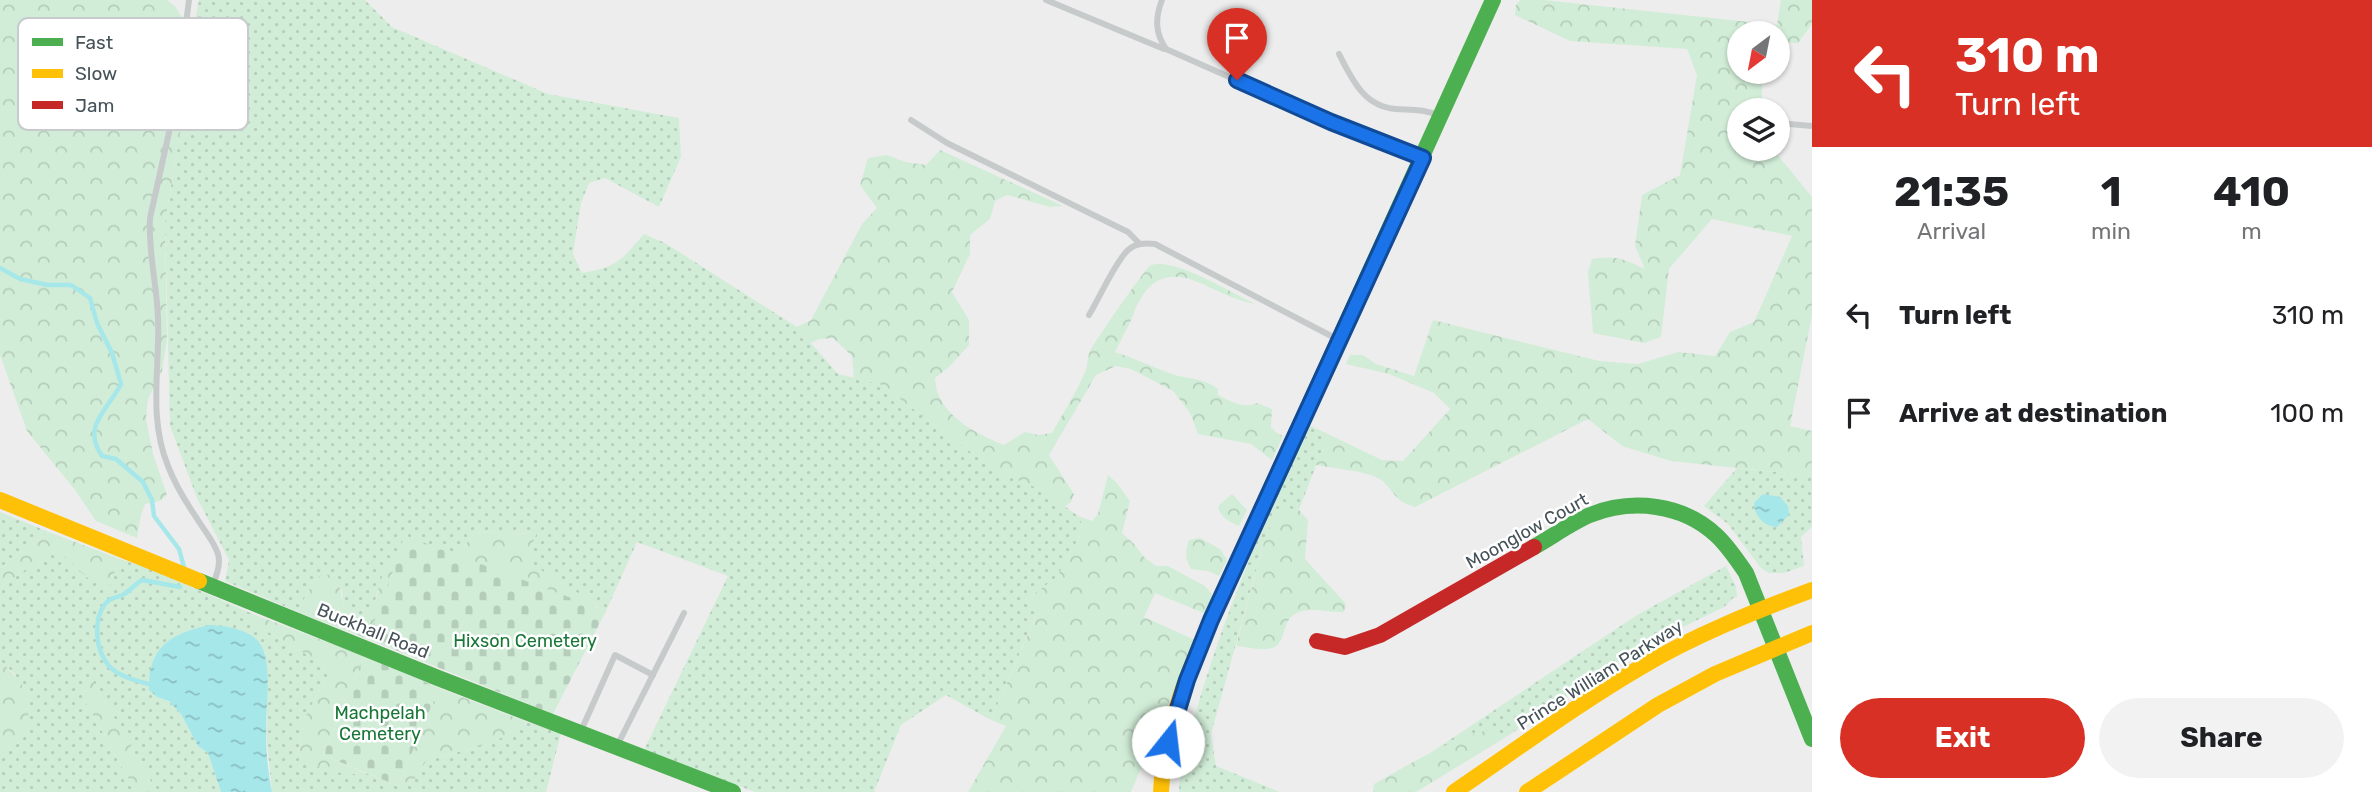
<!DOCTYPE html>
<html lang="en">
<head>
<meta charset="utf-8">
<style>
	body { margin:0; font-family:Rubik,sans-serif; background:#f2f2f2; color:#202124; height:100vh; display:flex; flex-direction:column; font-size:26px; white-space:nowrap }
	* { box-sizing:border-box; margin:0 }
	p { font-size:23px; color:#757577 }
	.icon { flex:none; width:38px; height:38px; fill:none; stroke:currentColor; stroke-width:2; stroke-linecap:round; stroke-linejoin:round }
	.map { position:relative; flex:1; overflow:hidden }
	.sheet { display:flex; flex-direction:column; background:#fff; width:560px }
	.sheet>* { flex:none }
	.banner { background:#d93025; color:#fff; overflow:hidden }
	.needle { width:46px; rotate:212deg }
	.buttons { position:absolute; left:1727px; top:21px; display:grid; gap:14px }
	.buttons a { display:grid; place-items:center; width:63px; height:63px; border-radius:50%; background:#fff; box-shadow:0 2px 5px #0004; font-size:35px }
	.pin { position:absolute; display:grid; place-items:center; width:60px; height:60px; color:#fff; margin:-72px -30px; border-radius:50% 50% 50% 0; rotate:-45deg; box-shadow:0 0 7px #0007 }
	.pin .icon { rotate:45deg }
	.me { position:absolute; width:77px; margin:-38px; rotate:16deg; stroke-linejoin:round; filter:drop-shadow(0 0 5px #0008) }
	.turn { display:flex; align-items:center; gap:24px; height:147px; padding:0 28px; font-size:32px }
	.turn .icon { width:91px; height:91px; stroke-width:2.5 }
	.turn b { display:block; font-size:49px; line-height:60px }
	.eta { display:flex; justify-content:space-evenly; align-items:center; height:119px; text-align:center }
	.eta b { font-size:42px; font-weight:700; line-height:49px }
	.cta { display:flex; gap:14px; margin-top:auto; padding:14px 28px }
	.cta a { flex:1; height:80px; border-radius:42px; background:#d93025; color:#fff; font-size:28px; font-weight:700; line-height:80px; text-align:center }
	.cta a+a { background:#f2f2f2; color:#202124 }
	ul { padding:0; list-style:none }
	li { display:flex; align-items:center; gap:21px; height:98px; padding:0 28px }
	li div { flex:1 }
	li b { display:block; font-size:26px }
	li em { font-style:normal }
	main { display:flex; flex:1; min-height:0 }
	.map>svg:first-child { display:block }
	.grass { fill:url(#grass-dots) }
	.forest { fill:url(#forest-crowns) }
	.cemetery { fill:url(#cemetery-stones) }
	.water { fill:url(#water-ripples) }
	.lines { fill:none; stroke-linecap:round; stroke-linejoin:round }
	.stream { stroke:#a6e7ea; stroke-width:4.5 }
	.lane { stroke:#c7cacb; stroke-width:6 }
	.fast { stroke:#4caf50; stroke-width:16 }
	.slow { stroke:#ffc107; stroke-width:16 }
	.jam { stroke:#c62828; stroke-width:16 }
	.route-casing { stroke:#114b97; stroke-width:18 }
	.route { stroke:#1a73e8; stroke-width:12 }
	.labels { text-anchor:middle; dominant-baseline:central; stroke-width:5; stroke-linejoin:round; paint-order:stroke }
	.street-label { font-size:18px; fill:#455258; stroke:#fff }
	.park-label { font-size:18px; fill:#187737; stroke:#fff }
	.key { fill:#fff; stroke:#c7cbcd; stroke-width:2 }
	.key-label { font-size:19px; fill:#455258 }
</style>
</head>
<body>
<main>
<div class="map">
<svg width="1812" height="792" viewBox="0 0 1812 792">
	<defs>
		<pattern id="grass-dots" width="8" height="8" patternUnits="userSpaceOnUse" patternTransform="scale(1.75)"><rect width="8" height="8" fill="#d1edd7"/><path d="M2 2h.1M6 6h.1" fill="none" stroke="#b5cdbb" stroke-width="1.8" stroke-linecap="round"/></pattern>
		<pattern id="forest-crowns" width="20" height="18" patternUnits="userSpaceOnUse" patternTransform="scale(1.75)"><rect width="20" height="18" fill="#d1edd7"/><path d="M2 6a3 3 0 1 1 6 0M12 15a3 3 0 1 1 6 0" fill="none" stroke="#b5cdbb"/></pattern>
		<pattern id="cemetery-stones" width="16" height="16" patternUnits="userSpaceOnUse" patternTransform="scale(1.75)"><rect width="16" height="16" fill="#d1edd7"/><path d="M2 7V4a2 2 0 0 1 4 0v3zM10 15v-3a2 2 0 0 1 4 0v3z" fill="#b5cdbb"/></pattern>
		<pattern id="water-ripples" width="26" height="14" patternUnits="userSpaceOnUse" patternTransform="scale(1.75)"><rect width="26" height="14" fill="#a6e7ea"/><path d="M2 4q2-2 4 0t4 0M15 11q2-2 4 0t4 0" fill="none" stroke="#89bec0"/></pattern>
	</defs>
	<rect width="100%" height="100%" fill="#eeeded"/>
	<!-- grass -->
	<g class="grass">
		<path d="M199,0H365L392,27L548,94L679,118L681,157L659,207L605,178L589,183L581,203L573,254L582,273C618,267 621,260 644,234L665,243L797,327L838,374L880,384L999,473L1043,490L1078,516L1083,525L1081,534L1057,577L1026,600L1036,615L991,720L946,695L901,725L874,792H755L644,750L728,576L637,542L606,611L597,607L596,604L532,565L530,553L536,534L475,532L458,555L377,591L375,602L368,616L356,615L343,607L342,590L333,575L321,574L307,593L298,612L225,581L229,560L197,498L170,426L165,222L180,133L192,34Z"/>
		<path d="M1307,424L1328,434L1299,510L1282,508L1266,535L1211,734L1216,766L1280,792H1179C1180,760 1191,729 1200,698C1228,604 1268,514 1307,424Z"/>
		<polygon points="1737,468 1812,476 1812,527 1801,537 1804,566 1784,573 1769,573 1761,568 1728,524 1704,506"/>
		<polygon points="0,512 49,532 0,568"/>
		<polygon points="56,548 109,586 120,559 150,569 253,614 255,624 331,669 302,723 298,755 349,775 363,772 398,786 416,778 426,761 494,742 527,722 561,733 546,792 272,792 266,733 267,680 157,697 169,701 181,714 198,746 208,753 221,792 157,792 93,681 83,697 136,792 0,792 0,753 29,733 15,674 0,661 0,587"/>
		<polygon points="1726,566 1736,587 1737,597 1733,598 1724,607 1638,649 1503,739 1500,733 1430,753 1637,615"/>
	</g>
	<!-- forest -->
	<g class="forest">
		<polygon points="0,0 167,0 175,6 192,34 180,133 165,222 167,340 162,371 148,399 146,419 153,454 167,495 160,501 145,504 141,515 137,538 96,521 75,490 27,431 0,355"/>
		<path d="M1521,0H1544L1777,25L1781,0H1812V24L1798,43L1778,42V33H1740V72H1762V110H1740V149H1773L1812,197V315L1790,426L1812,431V476L1671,461L1622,446L1588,419L1415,507C1390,500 1394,486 1376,477C1363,471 1331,468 1316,465L1328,434L1382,460L1403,461L1450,409L1434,393L1389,374L1346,364L1350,355H1363L1376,364L1414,376L1433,320L1599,361L1638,364L1678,352L1715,356L1730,332L1754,322L1792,236L1712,219L1669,269L1661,337L1644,343L1593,333L1588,272L1592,259C1616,255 1624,259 1645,269L1635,246L1642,195L1680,175L1697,75L1687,49L1570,41L1515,15L1516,4Z"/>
		<path d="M940,150L1063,206L1050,207L1007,195L995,201L990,219L970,235V254L952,292L969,320V345L949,367L935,378C936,414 975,433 1004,445L1025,432L1038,435L1052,433C1063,413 1076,393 1085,372C1088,366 1087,358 1090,351C1095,341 1146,267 1151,265C1176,258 1232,293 1255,304C1233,300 1215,289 1195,281C1163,269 1145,284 1134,313C1129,326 1121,339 1115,352C1134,358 1153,367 1172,374C1187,379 1205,378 1218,389V395C1232,402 1243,409 1257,403L1272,409L1271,427L1277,433L1283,436L1272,460L1251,444L1198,434L1190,413L1173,391L1131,369L1116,366L1096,375L1049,455L1074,494L1071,502L1065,507L1043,490L999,473L880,384L854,379L852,356L833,338L820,339L810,343L797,327L811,320L862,224L877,208L860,185L868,158L887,155L905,162L926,165Z"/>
		<polygon points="1108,475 1116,482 1130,501 1122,533 1133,543 1145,558 1156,566 1168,566 1205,586 1214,597 1206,614 1155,593 1144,617 1195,640 1131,792 968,792 1006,726 991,720 1036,616 1026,600 1057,577 1081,534 1083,525 1078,516 1092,521 1098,514"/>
		<path d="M1232,494L1247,510L1239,526C1229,522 1220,517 1218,506Z"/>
		<path d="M1282,507L1299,510L1308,520L1305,559L1346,604L1344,612C1329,613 1313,607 1299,612C1281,618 1287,640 1275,647C1264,652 1247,647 1236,646L1266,535Z"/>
		<polygon points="49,532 120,559 109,586 92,582 56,549 0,587 0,568"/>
		<polygon points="475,532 536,534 530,553 533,565 596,604 597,607 393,594 368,639 298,612 307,593 321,574 333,575 339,580 343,607 356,615 368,616 375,602 382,576 406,536 458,555"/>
		<path d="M1200,538L1220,549L1227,560L1219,576L1208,571L1191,569C1185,558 1185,552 1189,540Z"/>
		<polygon points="253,614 364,656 323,755 363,772 349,775 306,764 298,756 302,723 331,669 255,624"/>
		<path d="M0,661C30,688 28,695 29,734L0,753Z"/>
		<polygon points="93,681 157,792 136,792 83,697 86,684"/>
		<polygon points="439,688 527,722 494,742 426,761 416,778 398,786"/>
		<path d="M1492,729L1500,733L1503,739L1416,792H1373L1374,784C1410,764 1452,738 1492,729Z"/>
	</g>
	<!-- cemetery -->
	<g class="cemetery">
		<polygon points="406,536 606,611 553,714 368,639"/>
		<polygon points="364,656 439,688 398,786 323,755"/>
	</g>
	<!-- water -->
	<g class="water">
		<path d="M1763,494L1780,497L1788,506L1789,515L1777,527C1764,527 1754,515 1754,503Z"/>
		<path d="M209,625C224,625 250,630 259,642C274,663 265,708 266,733C266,752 268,773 272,792H221L208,753L198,746L181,714L169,701L157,697L149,690C148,646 171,634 209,625Z"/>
	</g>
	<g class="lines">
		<!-- stream -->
		<g class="stream">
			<path d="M0,268L20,279L48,285H71L90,298L97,323L112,353L121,384C108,410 81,426 102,456L116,459L143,482L152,500L154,516L179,549L184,567"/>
			<path d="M149,684C136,681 118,676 109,666C95,650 93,620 105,604C110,597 118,598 124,594C131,590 135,584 142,580L180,587"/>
		</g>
		<!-- lane -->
		<g class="lane">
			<path d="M189,0L176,101L150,218C148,252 157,285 158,318C160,369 148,417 168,466C175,484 185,501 196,517C203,529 214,541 218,554C221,564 217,575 213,584"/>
			<polyline points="1046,0 1164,49"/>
			<path d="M1162,0C1155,18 1155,33 1166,49L1331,122L1421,157"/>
			<path d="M1339,54C1352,79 1364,107 1396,109C1412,110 1425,109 1440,116"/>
			<polyline points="911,120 947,143 1128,232 1140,244"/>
			<polyline points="1789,124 1812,126"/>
			<path d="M1089,315C1099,299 1115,262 1128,250C1136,243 1145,243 1155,244L1337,339"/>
			<polyline points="580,733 615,655 653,675"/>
			<polyline points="617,746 684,613"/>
		</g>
		<!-- fast -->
		<g class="fast">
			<polyline points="1275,480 1493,0"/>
			<path d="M1534,547C1552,537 1571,523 1590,515C1632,498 1683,504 1716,535C1728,546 1737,560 1746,573L1812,739"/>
			<polyline points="199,581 438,678 733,792"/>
		</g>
		<!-- slow -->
		<g class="slow">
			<polyline points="0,500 199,581"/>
			<path d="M1161,792C1164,723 1193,660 1221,598C1239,558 1257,519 1275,480"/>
			<path d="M1454,792C1516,750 1576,705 1641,667C1695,635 1753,612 1812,590"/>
			<polyline points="1527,792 1658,705 1715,674 1812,633"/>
		</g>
		<!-- jam -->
		<polyline class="jam" points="1317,641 1345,647 1380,635 1534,547"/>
	</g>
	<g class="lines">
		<!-- route casing -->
		<g class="route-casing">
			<polyline id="route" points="1168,742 1187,680 1211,620 1423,158 1331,122 1237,80"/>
		</g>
		<!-- route -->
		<use href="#route" class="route"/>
	</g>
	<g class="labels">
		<!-- street labels -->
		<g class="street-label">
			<text transform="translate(1527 531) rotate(-29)">Moonglow Court</text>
			<text transform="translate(373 631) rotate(22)">Buckhall Road</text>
			<text transform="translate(1600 675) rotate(-32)">Prince William Parkway</text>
		</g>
		<!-- park labels -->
		<g class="park-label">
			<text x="525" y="641">Hixson Cemetery</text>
			<text x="380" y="713">Machpelah<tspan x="380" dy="21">Cemetery</tspan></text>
		</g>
	</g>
	<!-- legend -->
	<rect x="18" y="18" width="230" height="112" rx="10" class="key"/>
	<rect x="32" y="38" width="31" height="8" fill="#4caf50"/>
	<rect x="32" y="69" width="31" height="9" fill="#ffc107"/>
	<rect x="32" y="101" width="31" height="8" fill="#c62828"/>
	<g class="key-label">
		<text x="75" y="49">Fast</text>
		<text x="75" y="80">Slow</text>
		<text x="75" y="112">Jam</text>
	</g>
</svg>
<div class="buttons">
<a><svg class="needle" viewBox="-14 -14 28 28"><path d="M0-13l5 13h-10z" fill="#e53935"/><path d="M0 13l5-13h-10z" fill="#757577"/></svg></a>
<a><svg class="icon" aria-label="layers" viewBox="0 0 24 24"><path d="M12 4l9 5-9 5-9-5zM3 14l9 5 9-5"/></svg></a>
</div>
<div class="pin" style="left:1237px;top:80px;background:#d93025"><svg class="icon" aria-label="arrive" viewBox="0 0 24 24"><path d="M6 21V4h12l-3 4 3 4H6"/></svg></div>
<svg class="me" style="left:1168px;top:742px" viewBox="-20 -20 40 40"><circle r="19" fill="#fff"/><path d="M0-13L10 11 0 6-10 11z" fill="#1a73e8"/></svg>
</div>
<section class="sheet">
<div class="banner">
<div class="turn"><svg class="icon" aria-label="left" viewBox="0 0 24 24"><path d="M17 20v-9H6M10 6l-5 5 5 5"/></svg><div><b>310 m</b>Turn left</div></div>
</div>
<div class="eta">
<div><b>21:35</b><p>Arrival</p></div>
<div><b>1</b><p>min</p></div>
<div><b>410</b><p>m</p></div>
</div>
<ul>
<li><svg class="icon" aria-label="left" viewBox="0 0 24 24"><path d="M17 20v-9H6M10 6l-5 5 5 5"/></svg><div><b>Turn left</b></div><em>310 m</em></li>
<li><svg class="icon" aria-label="arrive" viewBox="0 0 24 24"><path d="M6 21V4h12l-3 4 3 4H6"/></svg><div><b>Arrive at destination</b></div><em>100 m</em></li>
</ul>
<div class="cta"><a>Exit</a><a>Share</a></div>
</section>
</main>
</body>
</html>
